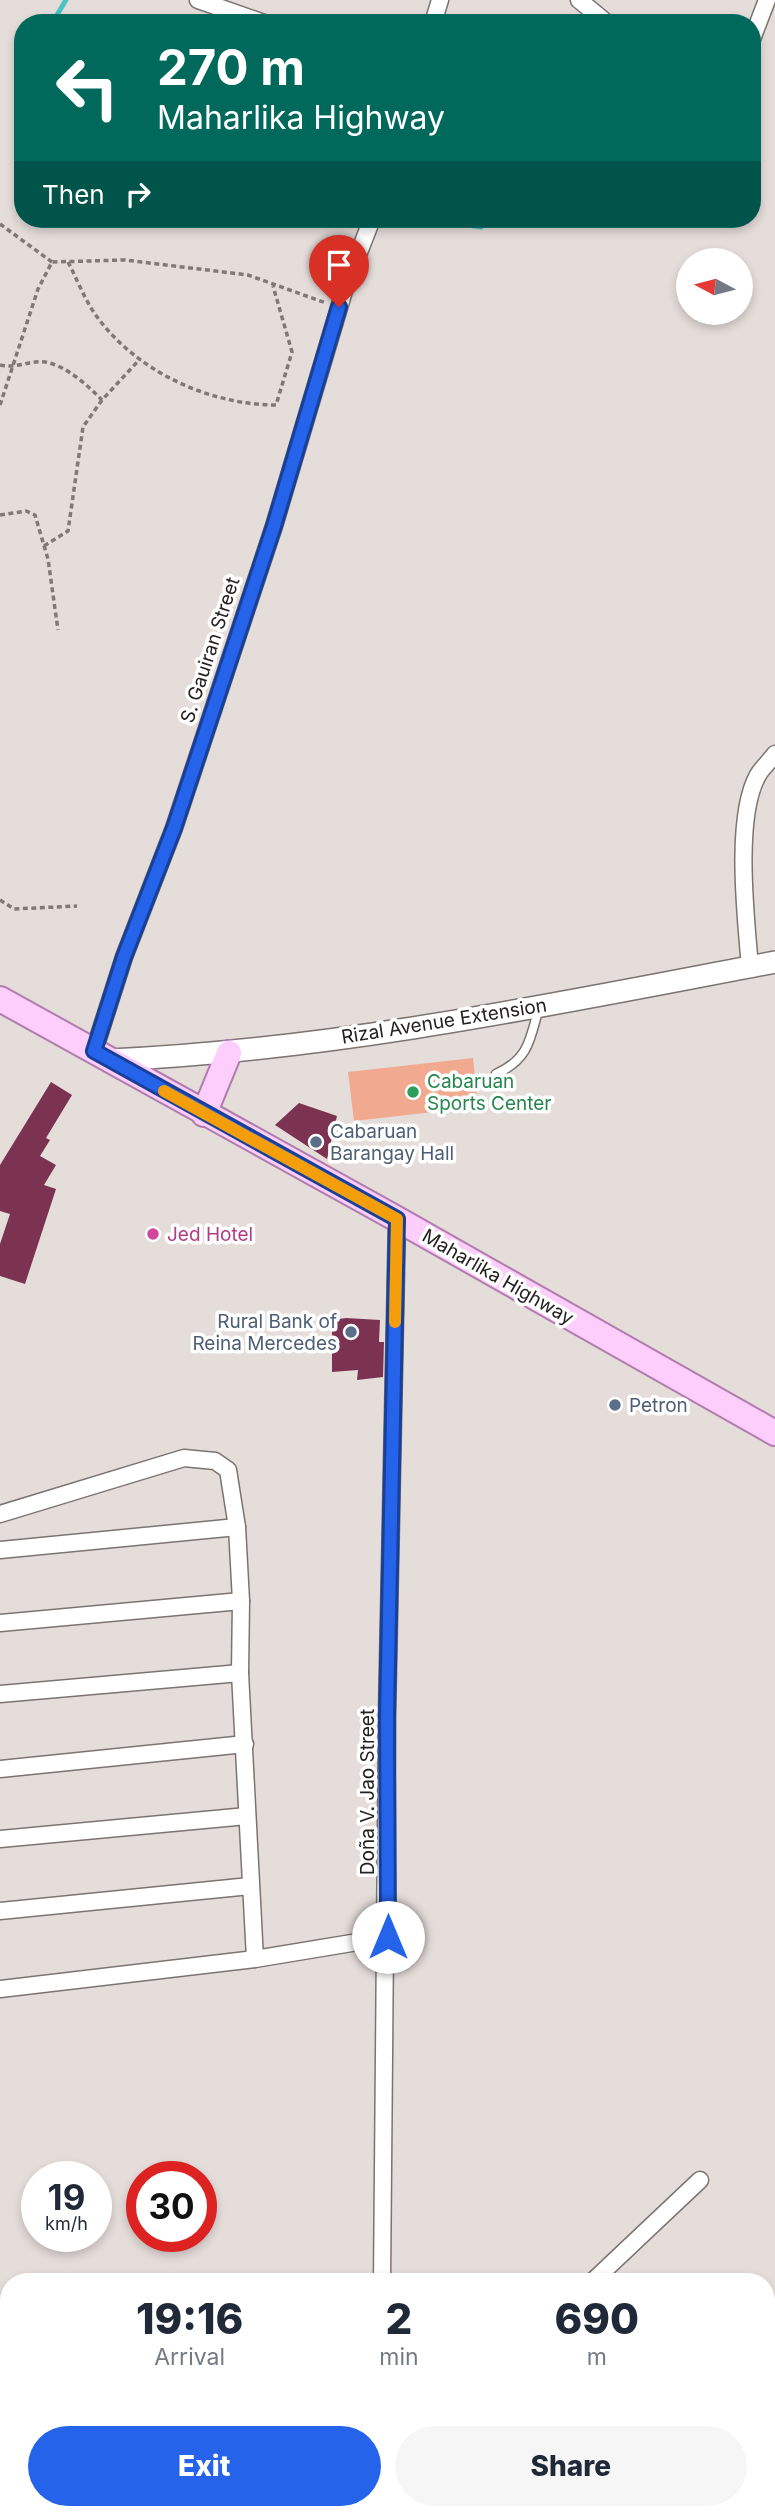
<!DOCTYPE html>
<html lang="en">
<head>
<meta charset="utf-8">
<style>
	body { margin:0; font-family:Inter,sans-serif; background:#f6f6f7; color:#1f2937; height:100vh; display:flex; flex-direction:column; font-size:26px; white-space:nowrap }
	* { box-sizing:border-box; margin:0 }
	p { font-size:23px; color:#747a83 }
	.icon { flex:none; width:38px; height:38px; fill:none; stroke:currentColor; stroke-width:2; stroke-linecap:round; stroke-linejoin:round }
	.map { position:relative; flex:1; overflow:hidden }
	.details { position:absolute; left:0px; top:2273px; width:775px; height:247px; display:flex; flex-direction:column; background:#fff; border-radius:28px 28px 0 0; box-shadow:0 4px 10px #0003 }
	.details>* { flex:none }
	.banner { position:absolute; left:14px; top:14px; width:747px; height:214px; border-radius:28px; box-shadow:0 4px 10px #0003; background:#00695c; color:#fff; overflow:hidden }
	.needle { width:46px; rotate:277deg }
	.buttons { position:absolute; left:676px; top:248px; display:grid; gap:14px }
	.buttons a { display:grid; place-items:center; width:77px; height:77px; border-radius:50%; background:#fff; box-shadow:0 4px 10px #0003; font-size:35px }
	.speed { position:absolute; left:21px; top:2161px; display:flex; gap:14px; font-size:35px; font-weight:700; text-align:center }
	.speed>* { display:grid; place-content:center; width:91px; height:91px; border-radius:50%; background:#fff; box-shadow:0 4px 10px #0003; line-height:1 }
	.speed small { font-size:18px; font-weight:400 }
	.speed .limit { border:10px solid #d22; background:#fff; color:#111 }
	.pin { position:absolute; display:grid; place-items:center; width:60px; height:60px; color:#fff; margin:-72px -30px; border-radius:50% 50% 50% 0; rotate:-45deg; box-shadow:0 0 7px #0007 }
	.pin .icon { rotate:45deg }
	.me { position:absolute; width:77px; margin:-38px; rotate:0deg; stroke-linejoin:round; filter:drop-shadow(0 0 5px #0008) }
	.turn { display:flex; align-items:center; gap:24px; height:147px; padding:0 28px; font-size:32px }
	.turn .icon { width:91px; height:91px; stroke-width:2.5 }
	.turn b { display:block; font-size:49px; line-height:60px }
	.then { display:flex; align-items:center; height:66px; padding:0 28px; background:#0003; gap:14px; font-size:26px }
	.eta { display:flex; justify-content:space-evenly; align-items:center; height:119px; text-align:center }
	.eta b { font-size:42px; font-weight:800; line-height:49px }
	.button { display:flex; gap:14px; margin-top:auto; padding:14px 28px }
	.button a { flex:1; height:80px; border-radius:42px; background:#2563eb; color:#fff; font-size:28px; font-weight:800; line-height:80px; text-align:center }
	.button a+a { background:#f6f6f7; color:#1f2937 }
	.map>svg:first-child { display:block }
	.green { fill:#f1aa90 }
	.lines { fill:none; stroke-linecap:round; stroke-linejoin:round }
	.stream { stroke:#4ac3c3; stroke-width:5 }
	.building { fill:#7c3351 }
	.service-casing { stroke:#7b7471; stroke-width:11 }
	.minor-casing { stroke:#7b7471; stroke-width:19 }
	.secondary-casing { stroke:#7b7471; stroke-width:24 }
	.primary-casing { stroke:#b07bad; stroke-width:28 }
	.path { stroke:#7f7a78; stroke-width:3.5; stroke-dasharray:5 3.5; stroke-linecap:butt }
	.service { stroke:#fff; stroke-width:8 }
	.minor { stroke:#fff; stroke-width:16 }
	.secondary { stroke:#fff; stroke-width:21 }
	.primary { stroke:#fdcdfb; stroke-width:24 }
	.route-casing { stroke:#184099; stroke-width:18 }
	.route { stroke:#2563eb; stroke-width:12 }
	.slow { stroke:#f59e0b; stroke-width:12 }
	.leisure-dot { fill:#2e9e5b; stroke:#fff; stroke-width:2.5 }
	.service-dot { fill:#5c6f8a; stroke:#fff; stroke-width:2.5 }
	.hotel-dot { fill:#d1479c; stroke:#fff; stroke-width:2.5 }
	.labels { text-anchor:middle; dominant-baseline:central; stroke-width:7; stroke-linejoin:round; paint-order:stroke }
	.street-label { font-size:19px; fill:#242120; stroke:#fff }
	.leisure-label { font-size:19px; fill:#27864d; stroke:#fff; text-anchor:start }
	.service-label { font-size:19px; fill:#4e5e75; stroke:#fff; text-anchor:start }
	.hotel-label { font-size:19px; fill:#b23c85; stroke:#fff; text-anchor:start }
</style>
</head>
<body>
<div class="map">
<svg width="775" height="2519" viewBox="0 0 775 2519">
	<rect width="100%" height="100%" fill="#e5ddda"/>
	<!-- green -->
	<polygon class="green" points="473,1058 478,1107 354,1121 348,1072"/>
	<g class="lines">
		<!-- stream -->
		<g class="stream">
			<polyline points="56,23 57,15 66,0"/>
			<polyline points="430,219 481,227"/>
		</g>
	</g>
	<!-- building -->
	<g class="building">
		<polygon points="51,1082 72,1095 46,1138 50,1140 40,1156 56,1165 44,1185 56,1189 25,1284 0,1276 0,1244 10,1214 0,1211 0,1165"/>
		<polygon points="299,1103 337,1116 327,1159 275,1125"/>
		<polygon points="346,1318 380,1320 379,1342 384,1342 383,1377 357,1380 358,1370 332,1372 332,1320"/>
	</g>
	<g class="lines">
		<!-- service casing -->
		<g class="service-casing">
			<path id="service" d="M496,1074C529,1059 530,1040 539,1007"/>
		</g>
		<!-- minor casing -->
		<g class="minor-casing">
			<g id="minor">
				<polyline points="198,0 264,23"/>
				<polyline points="579,0 607,23"/>
				<polyline points="433,23 440,0"/>
				<polyline points="752,39 767,0"/>
				<path d="M750,967C746,919 734,817 758,775C762,768 770,761 775,754"/>
				<polyline points="94,1051 124,957 174,828 274,526 344,291 372,219"/>
				<polyline points="0,1514 184,1458 215,1461 228,1470 237,1527 241,1601 240,1673 255,1959"/>
				<polyline points="0,1550 237,1527"/>
				<polyline points="0,1623 241,1601"/>
				<polyline points="0,1694 240,1673"/>
				<polyline points="0,1769 245,1744"/>
				<polyline points="0,1839 247,1816"/>
				<polyline points="0,1911 250,1886"/>
				<polyline points="0,1989 255,1959 388,1937"/>
				<polyline points="382,2282 387,1715 397,1219"/>
				<polyline points="592,2282 700,2180"/>
				<polyline points="766,2383 775,2375"/>
				<polyline points="375,2519 375,2511"/>
				<polyline points="430,2519 439,2511"/>
				<polyline points="616,2519 625,2511"/>
			</g>
		</g>
		<!-- secondary casing -->
		<g class="secondary-casing">
			<path id="secondary" d="M110,1060C333,1050 555,1004 775,962"/>
		</g>
		<!-- primary casing -->
		<g class="primary-casing">
			<g id="primary">
				<polyline points="0,999 397,1219 775,1433"/>
				<polyline points="204,1114 229,1053"/>
			</g>
		</g>
		<!-- path -->
		<g class="path">
			<polyline points="0,224 52,262"/>
			<path d="M68,262C77,279 84,298 95,314C135,371 209,405 276,405L292,352L273,286"/>
			<path d="M0,365C16,369 30,360 45,362C67,366 87,385 102,400"/>
			<polyline points="0,405 38,289 52,262 125,260 248,275 326,303"/>
			<polyline points="0,515 26,511 35,515 48,559 58,630"/>
			<polyline points="44,546 68,531 83,427 102,400 140,359"/>
			<polyline points="0,900 14,909 77,906"/>
		</g>
		<!-- service -->
		<use href="#service" class="service"/>
		<!-- minor -->
		<use href="#minor" class="minor"/>
		<!-- secondary -->
		<use href="#secondary" class="secondary"/>
		<!-- primary -->
		<use href="#primary" class="primary"/>
	</g>
	<g class="lines">
		<!-- route casing -->
		<g class="route-casing">
			<polyline id="route" points="339,307 274,526 174,828 124,957 94,1051 397,1219 387,1715 388,1937"/>
		</g>
		<!-- route -->
		<use href="#route" class="route"/>
		<!-- slow -->
		<polyline class="slow" points="164,1091 397,1219 395,1322"/>
	</g>
	<!-- markers -->
	<circle class="leisure-dot" cx="413" cy="1092" r="7"/>
	<g class="service-dot">
		<circle cx="316" cy="1142" r="7"/>
		<circle cx="351" cy="1332" r="7"/>
		<circle cx="615" cy="1405" r="7"/>
	</g>
	<circle class="hotel-dot" cx="153" cy="1234" r="7"/>
	<g class="labels">
		<!-- street labels -->
		<g class="street-label">
			<text transform="translate(210 650) rotate(-72)">S. Gauiran Street</text>
			<text transform="translate(444 1021) rotate(-9)">Rizal Avenue Extension</text>
			<text transform="translate(498 1277) rotate(30)">Maharlika Highway</text>
			<text transform="translate(367 1792) rotate(-90)">Doña V. Jao Street</text>
		</g>
		<!-- leisure labels -->
		<g class="leisure-label">
			<text x="427" y="1081">Cabaruan<tspan x="427" dy="22">Sports Center</tspan></text>
		</g>
		<!-- service labels -->
		<g class="service-label">
			<text x="330" y="1131">Cabaruan<tspan x="330" dy="22">Barangay Hall</tspan></text>
			<text x="337" y="1321" text-anchor="end">Rural Bank of<tspan x="337" dy="22">Reina Mercedes</tspan></text>
			<text x="629" y="1405">Petron</text>
		</g>
		<!-- hotel labels -->
		<g class="hotel-label">
			<text x="167" y="1234">Jed Hotel</text>
		</g>
	</g>
</svg>
<div class="buttons">
<a><svg class="needle" viewBox="-14 -14 28 28"><path d="M0-13l5 13h-10z" fill="#e53935"/><path d="M0 13l5-13h-10z" fill="#747a83"/></svg></a>
</div>
<div class="speed"><div>19<small>km/h</small></div><div class="limit">30</div></div>
<div class="pin" style="left:339px;top:307px;background:#d93025"><svg class="icon" aria-label="arrive" viewBox="0 0 24 24"><path d="M6 21V4h12l-3 4 3 4H6"/></svg></div>
<svg class="me" style="left:388px;top:1937px" viewBox="-20 -20 40 40"><circle r="19" fill="#fff"/><path d="M0-13L10 11 0 6-10 11z" fill="#2563eb"/></svg>
<div class="banner">
<div class="turn"><svg class="icon" aria-label="left" viewBox="0 0 24 24"><path d="M17 20v-9H6M10 6l-5 5 5 5"/></svg><div><b>270 m</b>Maharlika Highway</div></div>
<div class="then">Then<svg class="icon" aria-label="right" viewBox="0 0 24 24"><path d="M7 20v-9h11M14 6l5 5-5 5"/></svg></div>
</div>
<section class="details">
<div class="eta">
<div><b>19:16</b><p>Arrival</p></div>
<div><b>2</b><p>min</p></div>
<div><b>690</b><p>m</p></div>
</div>
<div class="button"><a>Exit</a><a>Share</a></div>
</section>
</div>
</body>
</html>
